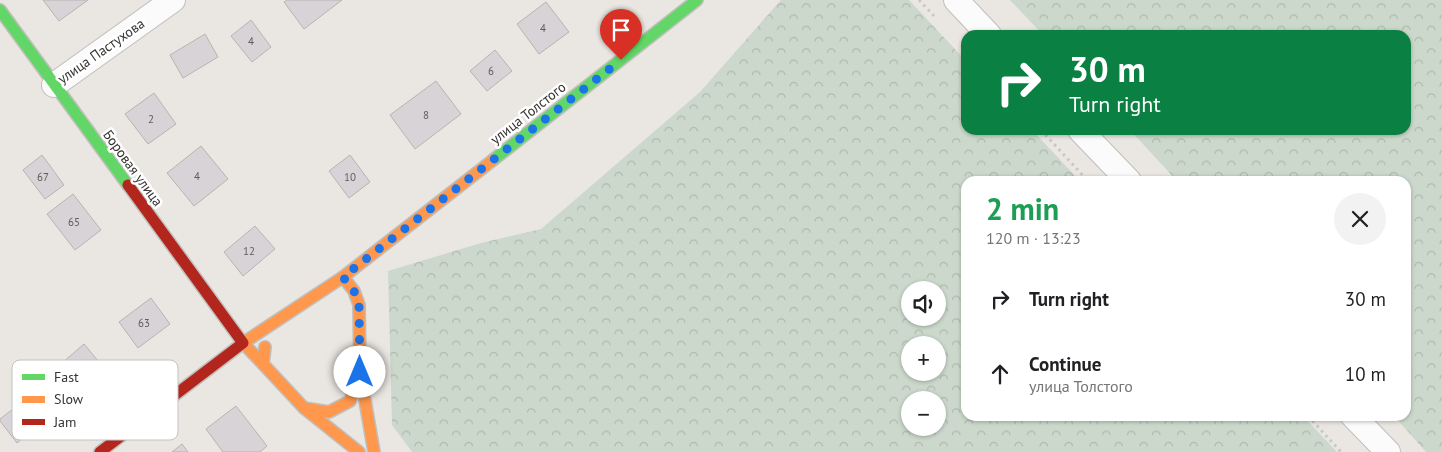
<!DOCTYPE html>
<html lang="en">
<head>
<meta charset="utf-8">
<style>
	body { margin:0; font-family:"PT Sans",sans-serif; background:#f2f2f2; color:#202124; height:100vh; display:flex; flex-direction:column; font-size:19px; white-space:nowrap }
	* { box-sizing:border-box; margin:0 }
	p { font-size:16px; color:#757577 }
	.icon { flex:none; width:28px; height:28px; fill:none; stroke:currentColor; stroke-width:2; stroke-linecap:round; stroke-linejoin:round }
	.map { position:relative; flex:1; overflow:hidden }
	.details { position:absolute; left:961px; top:176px; width:450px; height:245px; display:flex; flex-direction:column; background:#fff; border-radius:15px; box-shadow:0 1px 4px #0004 }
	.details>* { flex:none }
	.hud { position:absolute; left:961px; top:30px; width:450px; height:105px; border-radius:15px; box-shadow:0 1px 4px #0004; background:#0b8043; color:#fff; overflow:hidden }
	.buttons { position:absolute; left:901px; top:281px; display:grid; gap:10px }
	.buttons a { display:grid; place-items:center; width:45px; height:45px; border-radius:50%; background:#fff; box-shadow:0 1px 4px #0004; font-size:25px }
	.pin { position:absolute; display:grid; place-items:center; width:42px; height:42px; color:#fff; margin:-51px -21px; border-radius:50% 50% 50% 0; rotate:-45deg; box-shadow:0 0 5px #0007 }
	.pin .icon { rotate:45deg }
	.me { position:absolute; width:55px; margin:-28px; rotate:0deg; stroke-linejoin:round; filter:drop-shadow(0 0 4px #0008) }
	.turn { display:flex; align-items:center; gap:18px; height:105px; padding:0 25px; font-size:22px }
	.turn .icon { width:65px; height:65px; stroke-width:2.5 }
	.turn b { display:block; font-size:35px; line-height:42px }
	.round { display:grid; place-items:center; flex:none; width:52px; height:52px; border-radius:26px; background:#f2f2f2 }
	.headline { display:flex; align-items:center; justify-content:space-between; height:85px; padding:0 25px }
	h1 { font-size:30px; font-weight:600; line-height:38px; color:#1e9e55 }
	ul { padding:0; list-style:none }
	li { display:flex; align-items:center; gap:15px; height:75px; padding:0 25px }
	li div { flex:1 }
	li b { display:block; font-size:19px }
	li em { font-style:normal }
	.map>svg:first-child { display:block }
	.forest { fill:url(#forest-crowns); fill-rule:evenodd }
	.building { fill:#d8d3d7; stroke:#b6b4b3 }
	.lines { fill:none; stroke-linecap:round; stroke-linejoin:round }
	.street-casing { stroke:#c1bfbc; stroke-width:26 }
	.fast-casing { stroke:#c1bfbc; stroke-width:14 }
	.slow-casing { stroke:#c1bfbc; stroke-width:14 }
	.jam-casing { stroke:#c1bfbc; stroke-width:14 }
	.path { stroke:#c7c7c5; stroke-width:3; stroke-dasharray:2.5 4; stroke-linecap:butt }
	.street { stroke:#fcfbfb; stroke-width:24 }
	.fast { stroke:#63d668; stroke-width:11 }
	.slow { stroke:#ff974d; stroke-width:11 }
	.jam { stroke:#b3261e; stroke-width:11 }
	.route { stroke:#1a73e8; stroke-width:9; stroke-dasharray:0 16.2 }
	.labels { text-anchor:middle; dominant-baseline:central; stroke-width:5; stroke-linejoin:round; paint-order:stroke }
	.number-label { font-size:11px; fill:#5f5c5a }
	.street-label { font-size:14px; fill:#363330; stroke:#fff }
	.key { fill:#fff; stroke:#c3c2c1; stroke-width:1 }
	.key-label { font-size:14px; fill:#363330 }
</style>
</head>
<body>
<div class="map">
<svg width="1442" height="452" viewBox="0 0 1442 452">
	<defs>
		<pattern id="forest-crowns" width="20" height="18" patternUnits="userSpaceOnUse" patternTransform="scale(1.25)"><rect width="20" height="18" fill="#cbd8cb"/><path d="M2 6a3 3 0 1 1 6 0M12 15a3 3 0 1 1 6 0" fill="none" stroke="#afbaaf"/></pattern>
	</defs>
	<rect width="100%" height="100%" fill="#eae7e2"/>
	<!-- forest -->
	<g class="forest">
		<path d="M781,0H909L966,61V130H1032L1080,181H966V416H1303L1337,452H412L392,425L388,271L481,243L541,229L700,92ZM910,290H938V318H910ZM910,345H938V372H910ZM910,400H938V428H910Z"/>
		<polygon points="1010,0 1442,0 1442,452 1426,452 1394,416 1406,416 1406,181 1177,181 1130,130 1406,130 1406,35 1043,35"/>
	</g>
	<!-- building -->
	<g class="building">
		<polygon points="43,0 88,0 59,21"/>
		<polygon points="287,0 342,0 304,29 284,2"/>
		<polygon points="546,2 569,32 539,54 517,24"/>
		<polygon points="251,20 271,47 252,62 231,36"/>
		<polygon points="205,34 218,57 183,78 170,55"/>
		<polygon points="495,50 512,71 487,91 470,71"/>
		<polygon points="436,81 461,114 415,149 390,115"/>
		<polygon points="154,93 176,124 148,144 125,114"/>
		<polygon points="201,146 228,179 194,206 167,173"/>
		<polygon points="42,155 64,185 45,199 23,170"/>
		<polygon points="350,155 370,182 349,198 329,171"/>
		<polygon points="73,194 101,230 75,250 47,214"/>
		<polygon points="255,226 275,249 243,276 224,252"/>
		<polygon points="151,298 170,324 138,348 119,322"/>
		<polygon points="84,344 108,373 77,398 54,370"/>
		<polygon points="22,402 40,424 17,443 0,421 0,419"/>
		<polygon points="236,406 267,446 260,452 223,452 206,429"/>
		<polygon points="182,444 188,452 172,452"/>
	</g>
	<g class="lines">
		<!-- street casing -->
		<g class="street-casing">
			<g id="street">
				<polyline points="956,0 989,35"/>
				<polyline points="54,85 173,0"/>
				<polyline points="1080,130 1129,181"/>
				<polyline points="1353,416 1388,452"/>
			</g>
		</g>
		<!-- fast casing -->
		<g class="fast-casing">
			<g id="fast">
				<polyline points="0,10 128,185"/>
				<polyline points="493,160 697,0"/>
			</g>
		</g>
		<!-- slow casing -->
		<g class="slow-casing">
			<g id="slow">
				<polyline points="343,277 354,291 359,305 360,372 374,452"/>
				<polyline points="265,347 263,364 304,408 359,452"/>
				<polyline points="263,364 243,343 343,277 493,160"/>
				<polyline points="304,408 329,412 350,401 360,372"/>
			</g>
		</g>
		<!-- jam casing -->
		<g class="jam-casing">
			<polyline id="jam" points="100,452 243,343 128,185"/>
		</g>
		<!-- path -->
		<g class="path">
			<polyline points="919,0 936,18"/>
			<polyline points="1041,130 1088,181"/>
			<polyline points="1308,416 1341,452"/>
		</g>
		<!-- street -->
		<use href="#street" class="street"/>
		<!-- fast -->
		<use href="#fast" class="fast"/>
		<!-- slow -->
		<use href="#slow" class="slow"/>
		<!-- jam -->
		<use href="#jam" class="jam"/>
	</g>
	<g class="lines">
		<!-- route -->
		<polyline class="route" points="360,372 359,305 354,291 343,277 621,60"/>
	</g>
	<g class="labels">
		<!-- number labels -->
		<g class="number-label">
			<text x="543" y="28">4</text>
			<text x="251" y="41">4</text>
			<text x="491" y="71">6</text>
			<text x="426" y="115">8</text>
			<text x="151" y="119">2</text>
			<text x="197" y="176">4</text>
			<text x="43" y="177">67</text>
			<text x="350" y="177">10</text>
			<text x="74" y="222">65</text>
			<text x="249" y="251">12</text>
			<text x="144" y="323">63</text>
		</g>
		<!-- street labels -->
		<g class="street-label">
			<text transform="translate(101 51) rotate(-35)">улица Пастухова</text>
			<text transform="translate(528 113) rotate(-38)">улица Толстого</text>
			<text transform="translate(133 168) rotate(54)">Боровая улица</text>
		</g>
	</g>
	<!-- legend -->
	<rect x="12" y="360" width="166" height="80" rx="8" class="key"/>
	<rect x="22" y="374" width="23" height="6" fill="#63d668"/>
	<rect x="22" y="396" width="23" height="7" fill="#ff974d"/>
	<rect x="22" y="419" width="23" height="6" fill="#b3261e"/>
	<g class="key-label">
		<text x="54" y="382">Fast</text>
		<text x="54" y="404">Slow</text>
		<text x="54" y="427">Jam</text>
	</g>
</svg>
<div class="buttons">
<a><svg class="icon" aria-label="sound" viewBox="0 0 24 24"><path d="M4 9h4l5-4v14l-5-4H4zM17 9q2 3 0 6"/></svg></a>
<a>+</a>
<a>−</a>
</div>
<div class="pin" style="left:621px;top:60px;background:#d93025"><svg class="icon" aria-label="arrive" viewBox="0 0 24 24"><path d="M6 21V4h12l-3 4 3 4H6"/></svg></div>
<svg class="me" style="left:360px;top:372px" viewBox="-20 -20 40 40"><circle r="19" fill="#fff"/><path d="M0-13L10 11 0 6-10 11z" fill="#1a73e8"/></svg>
<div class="hud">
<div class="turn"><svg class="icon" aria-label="right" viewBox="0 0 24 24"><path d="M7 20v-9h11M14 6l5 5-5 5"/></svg><div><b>30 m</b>Turn right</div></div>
</div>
<section class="details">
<div class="headline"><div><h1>2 min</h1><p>120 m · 13:23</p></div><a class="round"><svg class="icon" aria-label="close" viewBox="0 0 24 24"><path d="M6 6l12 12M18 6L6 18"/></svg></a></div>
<ul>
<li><svg class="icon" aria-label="right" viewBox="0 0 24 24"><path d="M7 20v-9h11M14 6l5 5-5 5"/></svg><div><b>Turn right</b></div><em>30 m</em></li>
<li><svg class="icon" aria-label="ahead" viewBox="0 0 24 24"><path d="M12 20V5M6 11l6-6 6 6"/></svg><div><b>Continue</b><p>улица Толстого</p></div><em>10 m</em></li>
</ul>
</section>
</div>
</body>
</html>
